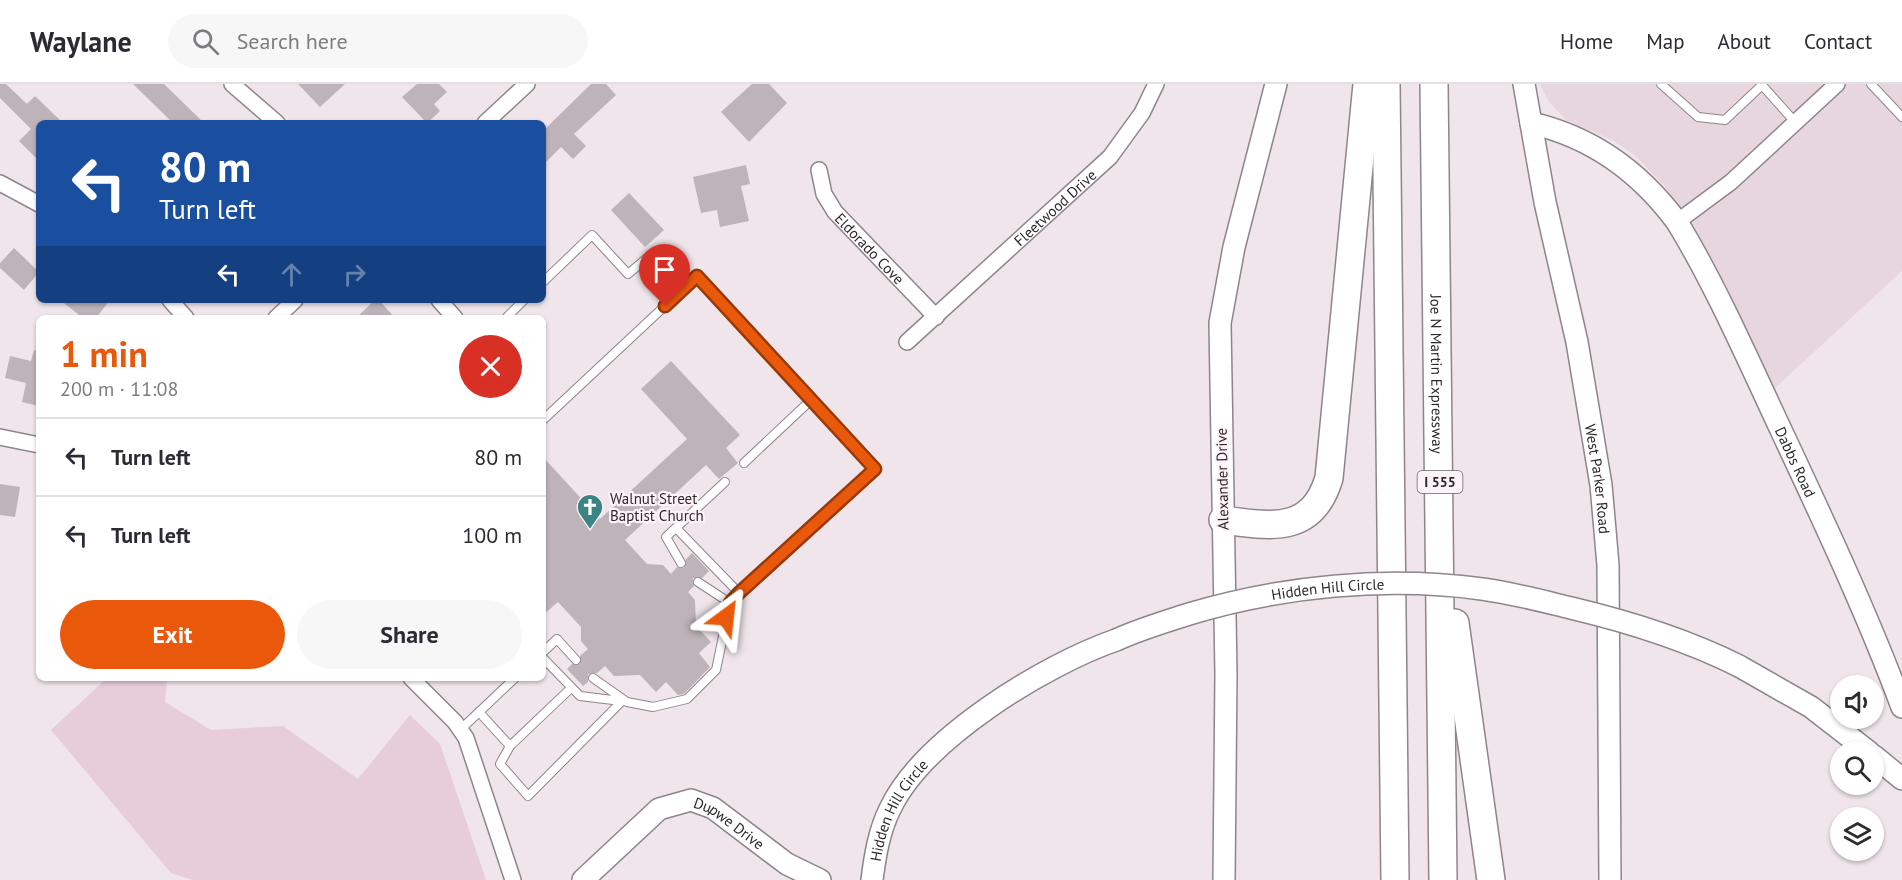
<!DOCTYPE html>
<html lang="en">
<head>
<meta charset="utf-8">
<style>
	body { margin:0; font-family:"PT Sans",sans-serif; background:#f7f7f7; color:#2b2b33; height:100vh; display:flex; flex-direction:column; font-size:22px; white-space:nowrap }
	* { box-sizing:border-box; margin:0 }
	p { font-size:20px; color:#7c7c81 }
	.icon { flex:none; width:33px; height:33px; fill:none; stroke:currentColor; stroke-width:2; stroke-linecap:round; stroke-linejoin:round }
	.map { position:relative; flex:1; overflow:hidden }
	.details { position:absolute; left:36px; top:231px; width:510px; height:366px; display:flex; flex-direction:column; background:#fff; border-radius:9px; box-shadow:0 2px 4px #0004 }
	.details>* { flex:none }
	.banner { position:absolute; left:36px; top:36px; width:510px; height:183px; border-radius:9px; box-shadow:0 2px 4px #0004; background:#1a4fa0; color:#fff; overflow:hidden }
	.buttons { position:absolute; left:1830px; top:591px; display:grid; gap:12px }
	.buttons a { display:grid; place-items:center; width:54px; height:54px; border-radius:50%; background:#fff; box-shadow:0 2px 4px #0004; font-size:30px }
	.pin { position:absolute; display:grid; place-items:center; width:51px; height:51px; color:#fff; margin:-62px -26px; border-radius:50% 50% 50% 0; rotate:-45deg; box-shadow:0 0 6px #0007 }
	.pin .icon { rotate:45deg }
	.me { position:absolute; width:66px; margin:-33px; rotate:30deg; stroke-linejoin:round; filter:drop-shadow(0 0 4px #0008) }
	.turn { display:flex; align-items:center; gap:21px; height:126px; padding:0 24px; font-size:27px }
	.turn .icon { width:78px; height:78px; stroke-width:2.5 }
	.turn b { display:block; font-size:42px; line-height:51px }
	.lanes { display:flex; align-items:center; height:57px; padding:0 24px; background:#0003; justify-content:center; gap:30px; direction:ltr }
	.lanes .off { opacity:.35 }
	.round { display:grid; place-items:center; flex:none; width:63px; height:63px; border-radius:32px; background:#f7f7f7 }
	.headline { display:flex; align-items:center; justify-content:space-between; height:102px; padding:0 24px }
	h1 { font-size:36px; font-weight:600; line-height:45px; color:#ea580c }
	.cta { display:flex; gap:12px; margin-top:auto; padding:12px 24px }
	.cta a { flex:1; height:69px; border-radius:36px; background:#ea580c; color:#fff; font-size:24px; font-weight:600; line-height:69px; text-align:center }
	.cta a+a { background:#f7f7f7; color:#2b2b33 }
	ul { padding:0; list-style:none }
	li { display:flex; align-items:center; gap:18px; height:78px; padding:0 24px; border-top:2px solid #e1e1e2 }
	li div { flex:1 }
	li b { display:block; font-size:22px }
	li em { font-style:normal }
	header { display:flex; align-items:center; gap:36px; box-sizing:border-box; height:84px; padding:0 30px; background:#fff; border-bottom:2px solid #e1e1e2 }
	header strong { font-size:28px }
	nav { display:flex; gap:33px; margin-inline-start:auto; font-size:21px }
	.search { width:420px; height:54px; background:#f7f7f7; display:flex; align-items:center; gap:15px; box-sizing:border-box; padding:0 21px; border-radius:33px; color:#7c7c81; font-size:22px }
	.map>svg:first-child { display:block }
	.built { fill:#e8d6df }
	.green { fill:#e7ccda }
	.building { fill:#bdb3b8 }
	.lines { fill:none; stroke-linecap:round; stroke-linejoin:round }
	.lane-casing { stroke:#8e8589; stroke-width:10 }
	.street-casing { stroke:#8e8589; stroke-width:18 }
	.secondary-casing { stroke:#8e8589; stroke-width:24 }
	.highway-casing { stroke:#8e8589; stroke-width:30 }
	.lane { stroke:#fff; stroke-width:8 }
	.street { stroke:#fff; stroke-width:15 }
	.secondary { stroke:#fff; stroke-width:21 }
	.highway { stroke:#fff; stroke-width:27 }
	.secondary-bridge-casing { stroke:#8e8589; stroke-width:24; stroke-linecap:butt }
	.secondary-bridge { stroke:#fff; stroke-width:21 }
	.route-casing { stroke:#983908; stroke-width:15 }
	.route { stroke:#ea580c; stroke-width:10 }
	.labels { text-anchor:middle; dominant-baseline:central; stroke-width:4.5; stroke-linejoin:round; paint-order:stroke }
	.shield { fill:#fdf2f7; stroke:#6b6568; stroke-width:1.5 }
	.shield-label { font-size:14px; font-weight:bold; fill:#2c292b }
	.street-label { font-size:15px; fill:#2c292b; stroke:#fdf2f7 }
	.poi-label { font-size:15px; fill:#2c292b; stroke:#fdf2f7; text-anchor:start }
</style>
</head>
<body>
<header>
<strong>Waylane</strong>
<div class="search"><svg class="icon" aria-label="search" viewBox="0 0 24 24"><circle cx="10" cy="10" r="6"/><path d="M15 15l6 6"/></svg>Search here</div>
<nav><a>Home</a><a>Map</a><a>About</a><a>Contact</a></nav>
</header>
<div class="map">
<svg width="1902" height="796" viewBox="0 0 1902 796">
	<rect width="100%" height="100%" fill="#efe5ea"/>
	<!-- built -->
	<polygon class="built" points="1540,0 1902,0 1902,187 1775,304 1710,172 1664,101 1633,70 1612,56 1566,36 1549,18"/>
	<!-- green -->
	<polygon class="green" points="107,594 167,594 165,618 211,646 283,642 358,695 410,631 440,660 486,796 193,796 171,789 51,646"/>
	<!-- building -->
	<g class="building">
		<polygon points="0,0 6,0 27,20 35,12 63,39 39,39 39,77 19,57 31,45 0,14"/>
		<polygon points="133,0 164,0 204,39 173,39"/>
		<polygon points="298,0 345,0 320,23"/>
		<polygon points="417,0 439,0 447,8 434,20 440,27 427,39 402,13"/>
		<polygon points="591,0 606,0 616,11 574,50 586,62 573,75 561,63 543,81 543,47"/>
		<polygon points="752,0 769,0 787,19 749,58 721,28"/>
		<polygon points="746,81 750,100 741,102 749,137 720,143 717,126 701,129 693,93"/>
		<polygon points="629,109 664,146 645,163 611,126"/>
		<polygon points="14,164 39,188 24,206 0,184 0,179"/>
		<polygon points="60,216 110,216 96,234 83,234"/>
		<polygon points="375,216 379,216 395,234 356,234"/>
		<polygon points="34,266 39,267 39,322 22,318 26,299 5,294 10,272 31,277"/>
		<polygon points="671,277 740,351 726,364 738,379 719,395 706,381 625,456 647,480 663,481 671,490 677,483 684,484 686,475 692,469 709,487 702,494 693,494 694,502 688,508 695,516 696,542 711,558 699,569 710,583 684,610 678,611 666,598 656,608 640,591 614,592 605,582 597,589 588,590 588,598 583,602 567,585 572,580 580,580 580,572 588,565 581,557 581,543 558,518 543,531 543,373 600,435 687,355 641,305"/>
		<polygon points="0,400 20,403 15,433 0,431"/>
	</g>
	<g class="lines">
		<!-- lane casing -->
		<g class="lane-casing">
			<g id="lane">
				<polyline points="1661,0 1698,33 1725,36 1761,2"/>
				<polyline points="1761,0 1795,38"/>
				<polyline points="1871,0 1902,33"/>
				<polyline points="543,198 592,151 628,190 654,168 686,202"/>
				<polyline points="506,234 524,216"/>
				<polyline points="544,335 697,192 875,385 730,519 716,586 687,615 653,623 627,618 593,594"/>
				<polyline points="744,379 811,316"/>
				<polyline points="676,444 739,509"/>
				<polyline points="681,479 666,453 725,398"/>
				<polyline points="698,498 730,519"/>
				<polyline points="543,568 557,555 576,576"/>
				<polyline points="543,574 580,612 621,617"/>
				<polyline points="479,628 510,662 500,680 528,712 622,617"/>
				<polyline points="460,646 515,594"/>
				<polyline points="510,662 571,604"/>
			</g>
		</g>
		<!-- street casing -->
		<g class="street-casing">
			<g id="street">
				<polyline points="232,0 277,39"/>
				<polyline points="485,39 527,0"/>
				<path id="s1" d="M819,86L824,110L835,128L936,233"/>
				<polyline points="0,99 39,120"/>
				<polyline points="1677,138 1731,98 1837,0"/>
				<polyline points="170,216 186,234"/>
				<polyline points="439,216 455,234"/>
				<polyline points="276,234 295,216"/>
				<path id="s2" d="M907,258L1110,73L1142,29L1156,0"/>
				<polyline points="0,353 39,361"/>
				<polyline points="411,594 455,638 466,654 513,796"/>
			</g>
		</g>
		<!-- secondary casing -->
		<g class="secondary-casing">
			<g id="secondary">
				<path id="s3" d="M1524,0L1545,118L1577,258L1601,401L1608,481L1610,796"/>
				<path id="s4" d="M1531,39C1592,53 1640,88 1677,138C1716,202 1749,278 1781,346C1824,438 1867,529 1902,623"/>
				<polyline points="1739,582 1811,623 1869,668"/>
				<polyline points="1874,672 1902,695"/>
				<path id="s5" d="M583,796L659,725L691,716L713,724L787,780L820,796"/>
				<path id="s6" d="M872,796C875,772 879,747 890,725C923,655 1044,581 1116,556"/>
				<polyline points="1224,796 1226,590 1220,239 1234,163 1276,0"/>
			</g>
		</g>
		<!-- highway casing -->
		<g class="highway-casing">
			<g id="highway">
				<polyline points="1386,0 1395,796"/>
				<path id="s7" d="M1434,0L1443,796"/>
				<path d="M1223,436C1270,442 1312,451 1329,394L1367,0"/>
				<polyline points="1455,539 1491,796"/>
			</g>
		</g>
		<!-- lane -->
		<use href="#lane" class="lane"/>
		<!-- street -->
		<use href="#street" class="street"/>
		<!-- secondary -->
		<use href="#secondary" class="secondary"/>
		<!-- highway -->
		<use href="#highway" class="highway"/>
		<!-- secondary-bridge casing -->
		<g class="secondary-bridge-casing">
			<g id="secondary-bridge">
				<path id="s8" d="M1116,556C1140,545 1164,538 1189,530C1282,502 1386,492 1482,505C1512,509 1542,517 1571,524C1630,538 1685,555 1739,582"/>
			</g>
		</g>
		<!-- secondary-bridge -->
		<use href="#secondary-bridge" class="secondary-bridge"/>
	</g>
	<g class="lines">
		<!-- route casing -->
		<g class="route-casing">
			<polyline id="route" points="665,222 697,192 875,385 739,509 730,519 726,533"/>
		</g>
		<!-- route -->
		<use href="#route" class="route"/>
	</g>
	<!-- icons -->
	<defs>
		<g id="church-pin" transform="scale(1.35)"><path d="M0 17L-7.5 6A9.5 9.5 0 1 1 7.5 6Z" fill="#3c8484" stroke="#fdf2f7"/><path d="M-1.2-6h2.4v3.5h3.3v2.4h-3.3V6h-2.4V-.1h-3.3v-2.4h3.3Z" fill="#fff"/></g>
	</defs>
	<g fill-rule="evenodd">
		<use href="#church-pin" x="590" y="423"/>
	</g>
	<g class="labels">
		<!-- shield labels -->
		<rect class="shield" x="1417.5" y="387" width="45" height="22" rx="4.5"/>
		<g class="shield-label">
			<text x="1440" y="398">I 555</text>
		</g>
		<!-- street labels -->
		<g class="street-label">
			<text stroke="none"><textPath href="#s2" startOffset="200">Fleetwood Drive</textPath></text>
			<text stroke="none"><textPath href="#s1" startOffset="96">Eldorado Cove</textPath></text>
			<text stroke="none"><textPath href="#s7" startOffset="290">Joe N Martin Expressway</textPath></text>
			<text stroke="none"><textPath href="#s4" startOffset="448">Dabbs Road</textPath></text>
			<text transform="translate(1222 395) rotate(-91)">Alexander Drive</text>
			<text stroke="none"><textPath href="#s3" startOffset="402">West Parker Road</textPath></text>
			<text stroke="none"><textPath href="#s8" startOffset="219">Hidden Hill Circle</textPath></text>
			<text stroke="none"><textPath href="#s6" startOffset="76">Hidden Hill Circle</textPath></text>
			<text stroke="none"><textPath href="#s5" startOffset="182">Dupwe Drive</textPath></text>
		</g>
		<!-- poi labels -->
		<g class="poi-label">
			<text x="610" y="414">Walnut Street<tspan x="610" dy="17">Baptist Church</tspan></text>
		</g>
	</g>
</svg>
<div class="buttons">
<a><svg class="icon" aria-label="sound" viewBox="0 0 24 24"><path d="M4 9h4l5-4v14l-5-4H4zM17 9q2 3 0 6"/></svg></a>
<a><svg class="icon" aria-label="search" viewBox="0 0 24 24"><circle cx="10" cy="10" r="6"/><path d="M15 15l6 6"/></svg></a>
<a><svg class="icon" aria-label="layers" viewBox="0 0 24 24"><path d="M12 4l9 5-9 5-9-5zM3 14l9 5 9-5"/></svg></a>
</div>
<div class="pin" style="left:665px;top:222px;background:#d93025"><svg class="icon" aria-label="arrive" viewBox="0 0 24 24"><path d="M6 21V4h12l-3 4 3 4H6"/></svg></div>
<svg class="me" style="left:726px;top:533px" viewBox="-20 -20 40 40"><path d="M0-17L14 15 0 8-14 15z" fill="#ea580c" stroke="#fff" stroke-width="4"/></svg>
<div class="banner">
<div class="turn"><svg class="icon" aria-label="left" viewBox="0 0 24 24"><path d="M17 20v-9H6M10 6l-5 5 5 5"/></svg><div><b>80 m</b>Turn left</div></div>
<div class="lanes"><svg class="icon" aria-label="left" viewBox="0 0 24 24"><path d="M17 20v-9H6M10 6l-5 5 5 5"/></svg><svg class="icon off" aria-label="ahead" viewBox="0 0 24 24"><path d="M12 20V5M6 11l6-6 6 6"/></svg><svg class="icon off" aria-label="right" viewBox="0 0 24 24"><path d="M7 20v-9h11M14 6l5 5-5 5"/></svg></div>
</div>
<section class="details">
<div class="headline"><div><h1>1 min</h1><p>200 m · 11:08</p></div><a class="round" style="background:#d93025;color:#fff"><svg class="icon" aria-label="close" viewBox="0 0 24 24"><path d="M6 6l12 12M18 6L6 18"/></svg></a></div>
<ul>
<li><svg class="icon" aria-label="left" viewBox="0 0 24 24"><path d="M17 20v-9H6M10 6l-5 5 5 5"/></svg><div><b>Turn left</b></div><em>80 m</em></li>
<li><svg class="icon" aria-label="left" viewBox="0 0 24 24"><path d="M17 20v-9H6M10 6l-5 5 5 5"/></svg><div><b>Turn left</b></div><em>100 m</em></li>
</ul>
<div class="cta"><a>Exit</a><a>Share</a></div>
</section>
</div>
</body>
</html>
